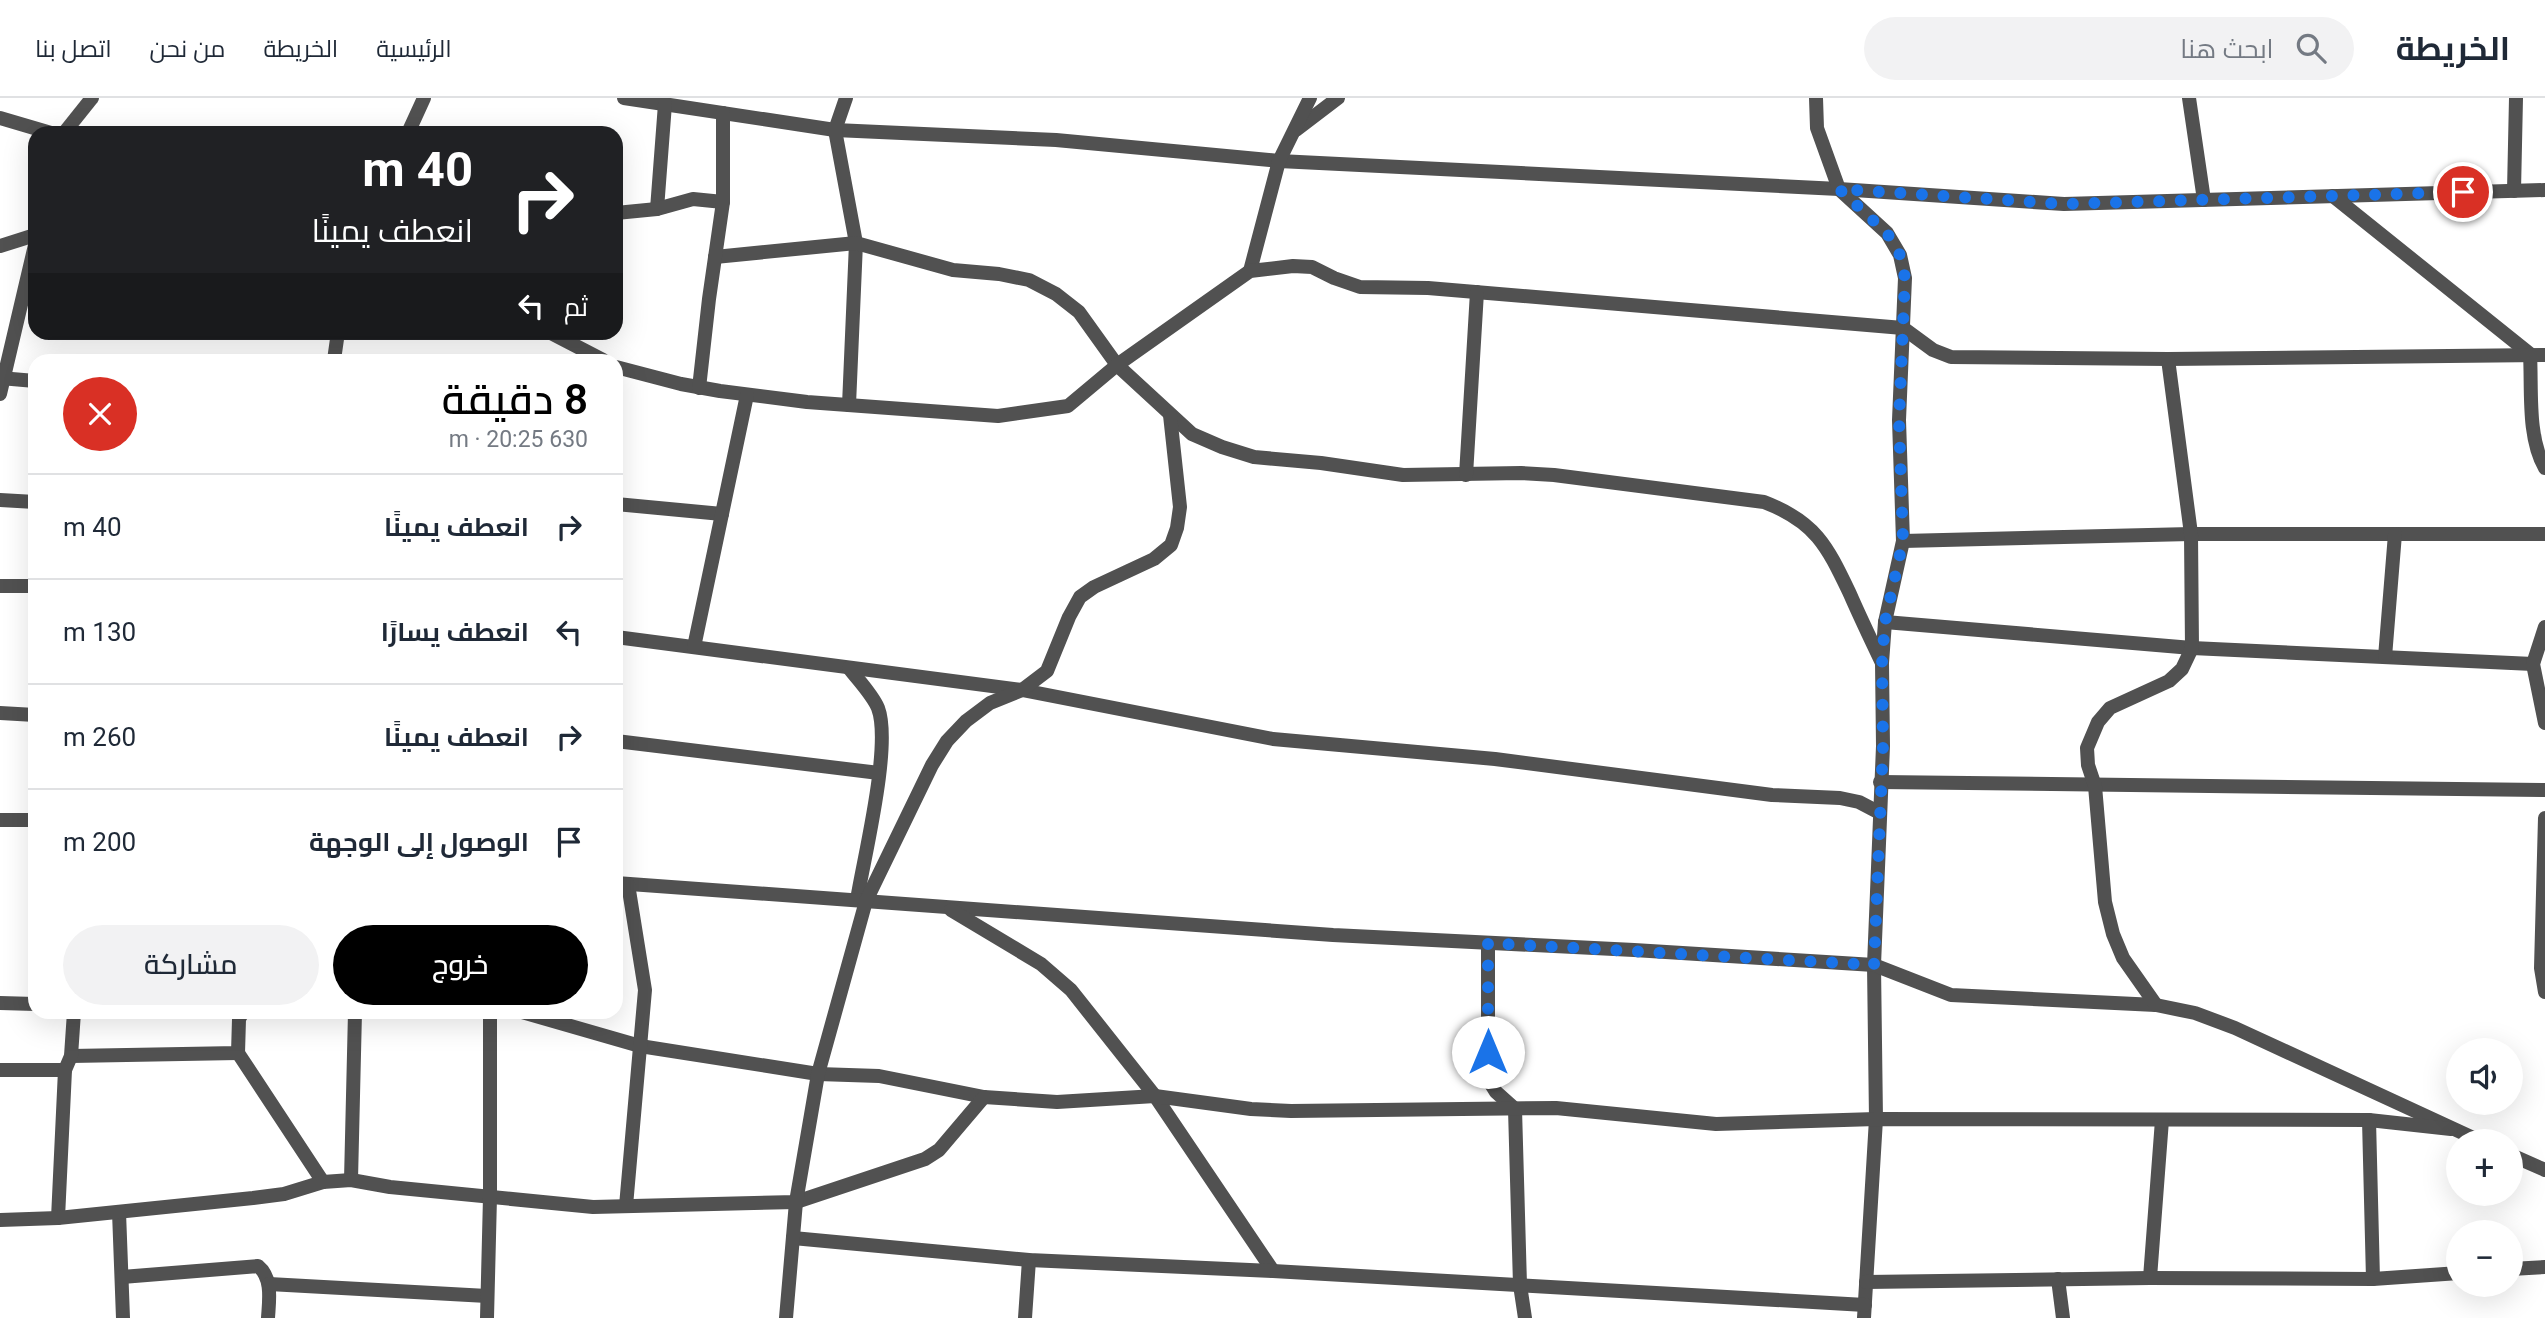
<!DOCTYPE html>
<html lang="ar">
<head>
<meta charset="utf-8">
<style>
	body { margin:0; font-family:Roboto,Cairo,sans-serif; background:#f2f2f3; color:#1f2937; direction:rtl; height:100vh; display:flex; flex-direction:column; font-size:26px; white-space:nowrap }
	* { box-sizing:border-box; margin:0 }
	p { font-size:23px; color:#747a83 }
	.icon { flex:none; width:38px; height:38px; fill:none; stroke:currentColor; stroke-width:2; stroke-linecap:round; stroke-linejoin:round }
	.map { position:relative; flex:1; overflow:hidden; direction:ltr }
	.details { position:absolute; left:28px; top:256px; width:595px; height:665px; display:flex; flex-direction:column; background:#fff; border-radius:21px; box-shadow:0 7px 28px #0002; direction:rtl }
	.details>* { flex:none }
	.banner { position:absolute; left:28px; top:28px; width:595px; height:214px; border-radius:21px; box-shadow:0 7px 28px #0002; direction:rtl; background:#202124; color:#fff; overflow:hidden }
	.fabs { position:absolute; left:2446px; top:940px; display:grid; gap:14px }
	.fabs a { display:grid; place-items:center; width:77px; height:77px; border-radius:50%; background:#fff; box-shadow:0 7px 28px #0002; font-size:35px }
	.pin { position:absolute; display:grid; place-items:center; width:60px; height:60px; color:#fff; margin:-30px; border:4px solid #fff; border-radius:50%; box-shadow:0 2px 7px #0007 }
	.me { position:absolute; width:77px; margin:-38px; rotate:0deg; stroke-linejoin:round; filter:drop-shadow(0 0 5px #0008) }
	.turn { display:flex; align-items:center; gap:24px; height:147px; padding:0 35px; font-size:32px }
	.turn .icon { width:91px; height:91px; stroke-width:2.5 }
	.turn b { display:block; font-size:49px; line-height:60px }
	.then { display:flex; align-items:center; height:66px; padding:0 35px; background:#0003; gap:14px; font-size:26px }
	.round { display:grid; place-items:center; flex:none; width:74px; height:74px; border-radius:37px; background:#f2f2f3 }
	.summary { display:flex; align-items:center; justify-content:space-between; height:119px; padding:0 35px }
	h1 { font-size:42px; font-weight:600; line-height:52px; color:#000 }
	.cta { display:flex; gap:14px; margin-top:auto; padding:14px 35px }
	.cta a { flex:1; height:80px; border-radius:42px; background:#000; color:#fff; font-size:28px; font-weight:600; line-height:80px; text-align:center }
	.cta a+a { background:#f2f2f3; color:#1f2937 }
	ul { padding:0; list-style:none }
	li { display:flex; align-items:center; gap:21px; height:105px; padding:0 35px; border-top:2px solid #e0e1e3 }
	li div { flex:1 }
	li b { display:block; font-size:26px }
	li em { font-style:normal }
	header { display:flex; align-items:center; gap:42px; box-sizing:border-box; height:98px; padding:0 35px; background:#fff; border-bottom:2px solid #e0e1e3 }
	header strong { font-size:33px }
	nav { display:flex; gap:38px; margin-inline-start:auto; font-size:24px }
	.search { width:490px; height:63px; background:#f2f2f3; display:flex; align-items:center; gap:18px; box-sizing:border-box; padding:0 24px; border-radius:38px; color:#747a83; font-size:26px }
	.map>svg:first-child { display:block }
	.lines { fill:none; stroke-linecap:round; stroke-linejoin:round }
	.minor { stroke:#515151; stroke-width:14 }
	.route { stroke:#1a73e8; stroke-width:12; stroke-dasharray:0 21.6 }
</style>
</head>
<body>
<header>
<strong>الخريطة</strong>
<div class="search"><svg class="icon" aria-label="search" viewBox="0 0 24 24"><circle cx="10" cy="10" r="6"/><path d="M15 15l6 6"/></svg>ابحث هنا</div>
<nav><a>الرئيسية</a><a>الخريطة</a><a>من نحن</a><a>اتصل بنا</a></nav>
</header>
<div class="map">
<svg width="2545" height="1220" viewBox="0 0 2545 1220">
	<rect width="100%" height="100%" fill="#fff"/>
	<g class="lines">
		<!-- minor -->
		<g class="minor">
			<polyline points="624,0 835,32 1056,42 1279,63 1839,91 2064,106 2545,92"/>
			<polyline points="846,0 835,32 856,145 849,307"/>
			<polyline points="1816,0 1817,30 1839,91 1887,135 1900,157 1905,180 1899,322 1903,443 1885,524 1882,565 1883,648 1874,867 1876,1021 1864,1220"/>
			<polyline points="2189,0 2204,102"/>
			<polyline points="0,20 51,35"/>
			<polyline points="1296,32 1338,0"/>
			<polyline points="64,35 92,0"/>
			<polyline points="408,35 424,0"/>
			<polyline points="2514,93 2516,0"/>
			<path d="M2333,98L2530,256C2532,291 2527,339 2545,370"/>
			<polyline points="657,111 665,6"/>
			<polyline points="616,115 657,111 693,101 723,104"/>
			<polyline points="0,148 35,137"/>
			<path d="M715,159L856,145L953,172L999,176L1029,182L1056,196L1079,214L1117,267L1192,336L1222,349L1254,359L1321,365L1403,377L1521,375L1554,377L1764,404C1816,424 1827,448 1850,496C1860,519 1871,542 1882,565"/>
			<polyline points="1250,173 1279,63 1310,0"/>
			<polyline points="549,234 603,262"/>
			<polyline points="334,262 338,234"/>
			<polyline points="616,269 681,286 720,293 807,304 998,318 1068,308 1117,267 1250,173 1293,168 1312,169 1334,180 1360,189 1428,190 1903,230 1933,252 1951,259 2168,261 2545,257"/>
			<polyline points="0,280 35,283"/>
			<polyline points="699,290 709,201 723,104 723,15"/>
			<polyline points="0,296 35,147"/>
			<polyline points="1466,377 1477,194"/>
			<polyline points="0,402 35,404"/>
			<polyline points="616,406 722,416"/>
			<polyline points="1903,443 2191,436 2545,436"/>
			<polyline points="0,488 35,488"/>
			<polyline points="1885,524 2192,550 2533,566"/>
			<polyline points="2545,529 2533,566 2545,625"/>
			<polyline points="616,539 1022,592 1273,641 1495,661 1772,697 1840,700 1859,704 1880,715"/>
			<polyline points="694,549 747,297"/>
			<polyline points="2385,559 2395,436"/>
			<path d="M849,570C858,582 872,596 878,610C892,647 864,759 857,802"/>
			<polyline points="0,615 35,617"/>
			<polyline points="616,643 879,675"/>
			<polyline points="1880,684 2545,692"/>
			<polyline points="2545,720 2541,870 2545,894"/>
			<polyline points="0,722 35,722"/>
			<polyline points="616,785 1333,837 1634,852 1874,867 1951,897 2156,907 2195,915 2235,930 2480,1043"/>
			<polyline points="951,812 1041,866 1071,892 1155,998 1273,1173"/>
			<polyline points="1488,845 1488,981 1496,994 1515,1011 1520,1187 1525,1220"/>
			<polyline points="0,905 35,906"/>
			<polyline points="2156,907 2123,860 2113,836 2105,804 2095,688 2088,667 2087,650 2098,624 2110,610 2169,583 2182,571 2192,550 2191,436 2168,261"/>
			<polyline points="522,914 640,948 818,976 879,978 984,999 1057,1004 1155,998 1251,1011 1291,1013 1556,1010 1716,1026 1876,1021 2369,1022 2451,1031"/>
			<polyline points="238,955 323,1084"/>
			<polyline points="71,958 238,955 239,921 243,914"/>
			<polyline points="0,972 65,972"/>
			<polyline points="2369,1022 2373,1181"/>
			<polyline points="2511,1057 2545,1072"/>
			<polyline points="351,1082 355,914"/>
			<polyline points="626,1108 645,892 628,786"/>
			<polyline points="119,1114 123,1220"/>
			<polyline points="58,1120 65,972 71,958 74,914"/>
			<polyline points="0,1122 58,1120 253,1100 284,1096 323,1084 351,1082 390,1089 593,1109 796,1104 925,1061 939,1052 984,999"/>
			<polyline points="793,1140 1029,1162 1273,1173 1865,1207"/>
			<polyline points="2511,1171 2545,1169"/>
			<path d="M122,1179L258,1168C273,1180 269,1203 268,1220"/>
			<polyline points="2150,1180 2162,1022"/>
			<polyline points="2058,1181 2063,1220"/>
			<polyline points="1866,1184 2150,1180 2373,1181 2459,1175"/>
			<polyline points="269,1186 487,1198"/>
			<polyline points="487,1220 490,1099 490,914"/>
			<polyline points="786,1220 796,1104 818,976 866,803 932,667 947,643 966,623 990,605 1022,592 1047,573 1069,519 1080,499 1094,489 1154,461 1171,447 1177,430 1180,409 1170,317"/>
			<polyline points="1025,1220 1029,1162"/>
		</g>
	</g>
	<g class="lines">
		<!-- route -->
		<polyline class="route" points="1488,954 1488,845 1874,867 1883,648 1882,565 1885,524 1903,443 1899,322 1905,180 1900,157 1887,135 1839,91 2064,106 2463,94"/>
	</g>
</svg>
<div class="fabs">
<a><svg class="icon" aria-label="sound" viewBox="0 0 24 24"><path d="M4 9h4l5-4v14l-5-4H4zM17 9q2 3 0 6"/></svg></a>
<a>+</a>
<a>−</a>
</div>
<div class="pin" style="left:2463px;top:94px;background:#d93025"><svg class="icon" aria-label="arrive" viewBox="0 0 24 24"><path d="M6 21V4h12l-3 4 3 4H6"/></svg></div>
<svg class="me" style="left:1488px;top:954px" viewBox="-20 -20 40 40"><circle r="19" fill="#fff"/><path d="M0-13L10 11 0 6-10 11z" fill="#1a73e8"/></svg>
<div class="banner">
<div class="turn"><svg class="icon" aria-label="right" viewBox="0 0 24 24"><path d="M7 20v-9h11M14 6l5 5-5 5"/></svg><div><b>40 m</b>انعطف يمينًا</div></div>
<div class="then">ثم<svg class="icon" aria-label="left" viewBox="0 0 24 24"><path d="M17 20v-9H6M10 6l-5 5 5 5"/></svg></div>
</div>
<section class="details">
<div class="summary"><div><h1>8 دقيقة</h1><p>630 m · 20:25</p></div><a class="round" style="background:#d93025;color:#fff"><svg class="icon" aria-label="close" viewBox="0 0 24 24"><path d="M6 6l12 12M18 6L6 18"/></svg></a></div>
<ul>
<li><svg class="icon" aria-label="right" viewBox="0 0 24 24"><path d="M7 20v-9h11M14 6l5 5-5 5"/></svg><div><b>انعطف يمينًا</b></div><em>40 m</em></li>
<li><svg class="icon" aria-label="left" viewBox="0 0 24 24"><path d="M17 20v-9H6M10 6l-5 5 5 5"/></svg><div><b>انعطف يسارًا</b></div><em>130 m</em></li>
<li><svg class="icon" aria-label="right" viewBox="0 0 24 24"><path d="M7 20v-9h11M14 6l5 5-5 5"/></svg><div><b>انعطف يمينًا</b></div><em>260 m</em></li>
<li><svg class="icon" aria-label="arrive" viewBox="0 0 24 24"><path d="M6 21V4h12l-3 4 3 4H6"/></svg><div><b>الوصول إلى الوجهة</b></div><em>200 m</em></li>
</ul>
<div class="cta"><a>خروج</a><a>مشاركة</a></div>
</section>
</div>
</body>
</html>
